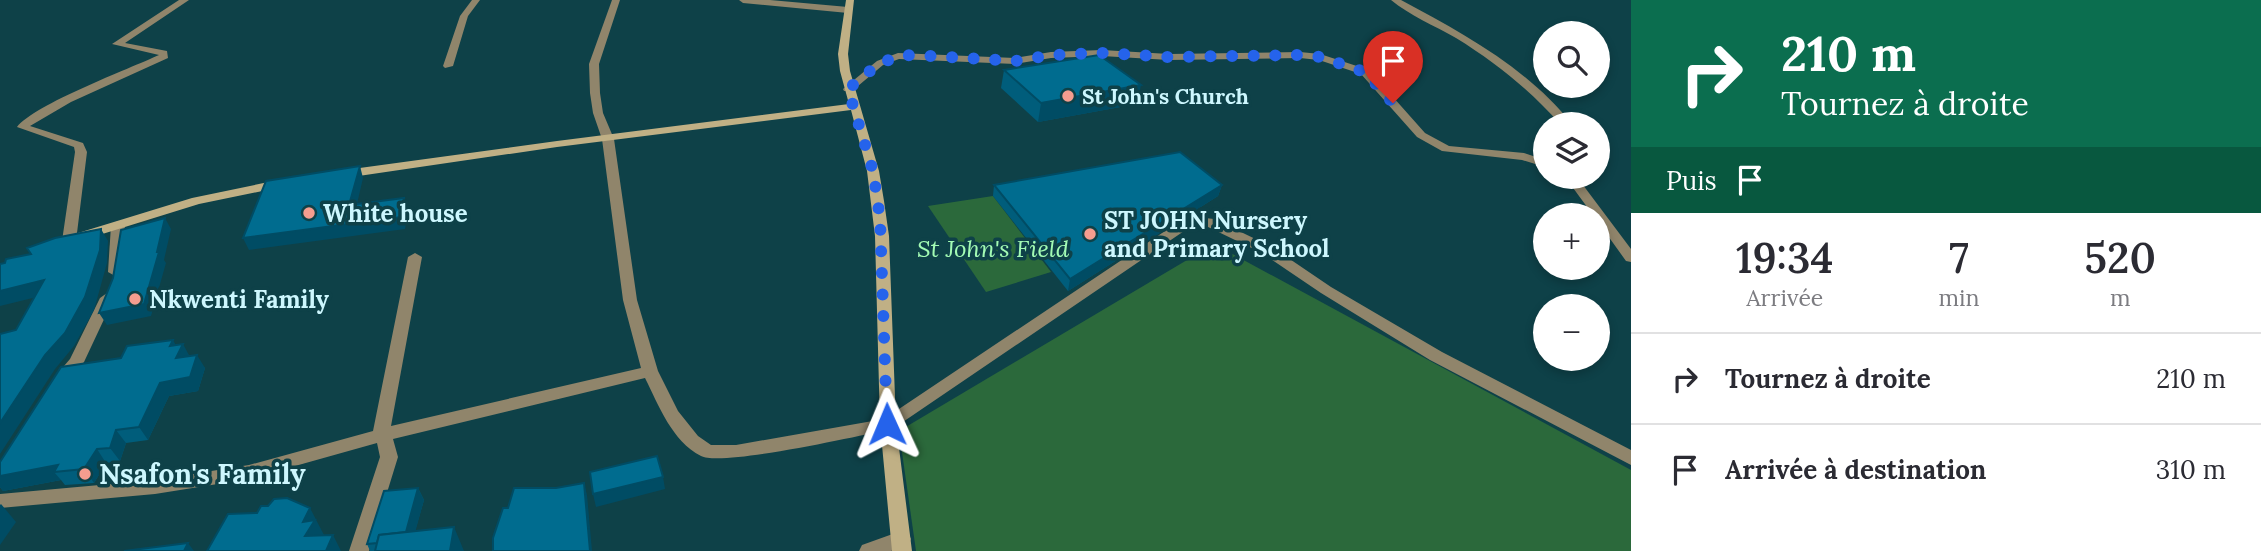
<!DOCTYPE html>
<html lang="fr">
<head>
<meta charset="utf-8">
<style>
	body { margin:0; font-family:Lora,serif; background:#f7f7f7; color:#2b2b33; height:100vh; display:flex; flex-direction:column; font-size:26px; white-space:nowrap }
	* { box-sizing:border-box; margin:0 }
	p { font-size:23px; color:#7c7c81 }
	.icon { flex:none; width:38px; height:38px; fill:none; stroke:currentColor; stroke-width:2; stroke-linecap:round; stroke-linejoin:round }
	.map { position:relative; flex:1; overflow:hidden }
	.sheet { display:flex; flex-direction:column; background:#fff; width:630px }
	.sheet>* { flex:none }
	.hud { background:#0b6e4f; color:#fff; overflow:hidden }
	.fabs { position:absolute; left:1533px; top:21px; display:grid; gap:14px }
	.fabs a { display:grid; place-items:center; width:77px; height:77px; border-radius:50%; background:#fff; box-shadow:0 4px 10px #0003; font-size:35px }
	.pin { position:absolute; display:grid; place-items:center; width:60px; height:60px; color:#fff; margin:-72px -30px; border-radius:50% 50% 50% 0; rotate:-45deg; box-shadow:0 0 7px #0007 }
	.pin .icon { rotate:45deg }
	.me { position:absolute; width:77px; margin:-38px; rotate:359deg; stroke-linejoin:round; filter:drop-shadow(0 0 5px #0008) }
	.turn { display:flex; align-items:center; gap:24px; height:147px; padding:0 35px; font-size:32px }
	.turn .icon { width:91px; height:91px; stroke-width:2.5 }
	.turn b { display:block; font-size:49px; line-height:60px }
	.then { display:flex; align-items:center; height:66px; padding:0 35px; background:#0003; gap:14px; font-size:26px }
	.eta { display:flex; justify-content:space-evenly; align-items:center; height:119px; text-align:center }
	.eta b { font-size:42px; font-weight:600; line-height:49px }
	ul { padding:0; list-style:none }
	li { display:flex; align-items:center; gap:21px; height:91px; padding:0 35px; border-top:2px solid #e1e1e2 }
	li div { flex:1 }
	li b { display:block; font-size:26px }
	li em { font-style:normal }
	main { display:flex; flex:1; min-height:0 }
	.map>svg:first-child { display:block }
	.green { fill:#2b693b }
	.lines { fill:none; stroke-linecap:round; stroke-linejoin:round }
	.street { fill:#90856b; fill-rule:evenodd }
	.secondary { fill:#c0b085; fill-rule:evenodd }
	.wall { fill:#005d7b }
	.shaded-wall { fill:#004c64 }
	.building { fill:#006c8f; stroke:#004c64; stroke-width:2 }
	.route { stroke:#2563eb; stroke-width:12; stroke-dasharray:0 21.6 }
	.poi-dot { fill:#f59d8f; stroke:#0e4148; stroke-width:2.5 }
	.labels { text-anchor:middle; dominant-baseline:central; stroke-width:7; stroke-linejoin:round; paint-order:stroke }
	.far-poi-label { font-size:21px; font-weight:bold; fill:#cdf7fe; stroke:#0e4148; text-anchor:start }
	.poi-label { font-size:24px; font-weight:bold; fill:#cdf7fe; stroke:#0e4148; text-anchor:start }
	.park-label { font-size:24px; font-style:italic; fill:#a3fbb4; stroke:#0e4148 }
	.near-poi-label { font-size:28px; font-weight:bold; fill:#cdf7fe; stroke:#0e4148; text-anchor:start }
</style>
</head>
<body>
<main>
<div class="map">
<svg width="1631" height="551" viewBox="0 0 1631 551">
	<rect width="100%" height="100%" fill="#0e4148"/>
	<!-- green -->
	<g class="green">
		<polygon points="993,196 1051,272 986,292 928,206"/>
		<polygon points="1214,244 1631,470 1631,551 916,551 899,431"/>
	</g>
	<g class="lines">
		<!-- street -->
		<g class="street">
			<path d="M179,0H189L125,43L167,51L168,58L71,102L30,126L83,143L87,152L76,241L69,245L64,244L62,241L75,152L74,147L17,127C35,104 129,69 159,55L112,44Z"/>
			<polygon points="472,0 480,0 468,16 453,66 445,68 443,66 460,16"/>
			<path d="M612,0H620L599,64L600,93L603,113L614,139L637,300L658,371L678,411L698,436L711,445H736L884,419L1180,221L1196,217L1214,219L1272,247L1331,287L1442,352L1631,450V465L1430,360L1321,293L1262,253L1206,226L1190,227L894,428L888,430C857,436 722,467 701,456C672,441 659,406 645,378L393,439L398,457L369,551H349L380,457L377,443L249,479L155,494L0,508V494L155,480L249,465L373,431L408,257L415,253L422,257L391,426L641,368L623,300L602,139L593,113L590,93L589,64Z"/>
			<polygon points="739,0 770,0 848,7 852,10 848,13 743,3"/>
			<path d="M1391,0H1401C1463,33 1527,68 1572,124H1560C1530,90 1495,62 1456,38C1435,26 1409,15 1391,0Z"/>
			<polygon points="1102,50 1169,54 1300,52 1320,54 1369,70 1425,133 1449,146 1524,153 1545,160 1545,167 1522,160 1442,151 1417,137 1361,74 1319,60 1300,58 1169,60 1102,56 1051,58 1015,64 899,59 883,65 852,91 844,91 843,89 877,61 898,53 1015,58 1051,52"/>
			<polygon points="1565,177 1577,177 1631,249 1631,262 1626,261 1598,222 1598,215 1593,215"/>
			<polygon points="118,221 125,225 122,272 115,276 108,272 111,225"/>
			<polygon points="107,293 114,298 84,362 66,384 54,384 52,380 70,359 100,298"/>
			<polygon points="901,531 908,533 911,539 908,545 891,551 859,551 862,545"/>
		</g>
		<!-- secondary -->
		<g class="secondary">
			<polygon points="846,0 854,0 848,54 850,71 879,171 884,201 889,236 896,424 912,551 892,551 880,424 875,236 867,171 851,110 557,147 345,178 339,174 345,170 557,141 849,104 840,71 838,54"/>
			<polygon points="283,179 287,180 289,183 287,186 199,204 83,240 76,236 78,233 192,198"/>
		</g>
	</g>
	<!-- wall -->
	<g class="wall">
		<polygon points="1004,70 1137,104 1038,122 1001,88"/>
		<polygon points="994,185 1222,185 1218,196 1068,291 993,196"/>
		<polygon points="176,345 205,368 198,391 169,396 148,440 126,443 120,461 106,463 94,483 65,485 61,480 3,491 0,487 0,462 121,358"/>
		<polygon points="418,488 424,500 415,531 464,551 370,551 367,544"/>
	</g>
	<!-- shaded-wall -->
	<g class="shaded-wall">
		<polygon points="1141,85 1137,104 1038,122 1041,103"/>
		<polygon points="360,166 363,178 354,217 349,205"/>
		<polygon points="1222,185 1218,196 1068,291 1070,279"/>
		<polygon points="404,198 408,210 405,229 249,250 243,238"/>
		<polygon points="165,218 171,229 164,260 166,263 151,316 107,325 99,313 157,252"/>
		<polygon points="101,229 108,241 107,263 94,310 74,346 55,369 0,454 0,423"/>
		<polygon points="44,280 53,293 0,306 0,291"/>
		<polygon points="173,340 179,351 183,344 190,357 184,371 170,346"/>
		<polygon points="197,355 205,368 198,391 169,396 148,440 139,427 160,383"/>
		<polygon points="116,430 126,443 120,461 110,448"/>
		<polygon points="97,449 106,463 94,483 84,469"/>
		<polygon points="58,465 54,472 61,480 3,491 0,487 0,476"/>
		<polygon points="663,477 665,489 596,507 593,494"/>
		<polygon points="584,483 587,495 592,551 590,551"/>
		<polygon points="418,488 424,500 410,551 403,541"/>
		<polygon points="1,504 16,522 0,545 0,505"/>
		<polygon points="310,508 324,535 324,536 333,535 341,551 314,551 305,536 303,522"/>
		<polygon points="454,527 464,551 450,551"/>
		<polygon points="188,543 194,551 184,551"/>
	</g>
	<!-- building -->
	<g class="building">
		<polygon points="1099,55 1141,85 1041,103 1004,70"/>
		<polygon points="1180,152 1222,185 1070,279 994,185"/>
		<polygon points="360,166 349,205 404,198 401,217 243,238 266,181"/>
		<polygon points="165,218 157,252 159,252 144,304 99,313 113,278 121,230"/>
		<polygon points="101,229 100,250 85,297 65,333 45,355 0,423 0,334 16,330 44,280 0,291 0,264 5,263 6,259 31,254 27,248 55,238"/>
		<polygon points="173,340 170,346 183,344 176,358 197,355 190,377 160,383 139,427 116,430 110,448 97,449 84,469 54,472 58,465 0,476 0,462 61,367 121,358 127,346"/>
		<polygon points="657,456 663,477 593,494 590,472"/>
		<polygon points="584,483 590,551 493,551 493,538 503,508 508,508 514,488 556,488"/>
		<polygon points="418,488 406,532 379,535 377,543 367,544 384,491"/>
		<polygon points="287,498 310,508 303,522 315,520 305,536 333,535 326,551 207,551 228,514 257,513 261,506 268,506 274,499"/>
		<polygon points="454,527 450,551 375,551 379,535"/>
		<polygon points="188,543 184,551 124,551"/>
	</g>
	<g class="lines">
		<!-- route -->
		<path class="route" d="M887,424L880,218L873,171L848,89C869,72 884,56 912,55L1015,61L1051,55L1102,53L1169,57L1300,55L1320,57L1365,72L1393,103"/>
	</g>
	<!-- markers -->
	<g class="poi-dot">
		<circle cx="1068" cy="96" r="7"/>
		<circle cx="309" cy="213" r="7"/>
		<circle cx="1090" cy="234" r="7"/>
		<circle cx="135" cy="299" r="7"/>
		<circle cx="85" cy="474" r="7"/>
	</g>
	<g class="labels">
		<!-- far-poi labels -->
		<g class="far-poi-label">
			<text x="1082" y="96">St John's Church</text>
		</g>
		<!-- poi labels -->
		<g class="poi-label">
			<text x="323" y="213">White house</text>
			<text x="1104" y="220">ST JOHN Nursery<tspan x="1104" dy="28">and Primary School</tspan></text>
			<text x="149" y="299">Nkwenti Family</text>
		</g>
		<!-- park labels -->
		<g class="park-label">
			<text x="993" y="248">St John's Field</text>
		</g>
		<!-- near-poi labels -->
		<g class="near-poi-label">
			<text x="99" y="474">Nsafon's Family</text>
		</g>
	</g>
</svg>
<div class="fabs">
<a><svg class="icon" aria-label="search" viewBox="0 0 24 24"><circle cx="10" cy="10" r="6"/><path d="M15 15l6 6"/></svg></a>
<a><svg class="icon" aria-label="layers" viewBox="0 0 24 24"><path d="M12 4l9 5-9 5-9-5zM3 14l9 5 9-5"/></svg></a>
<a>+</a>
<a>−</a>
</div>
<div class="pin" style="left:1393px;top:103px;background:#d93025"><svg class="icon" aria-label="arrive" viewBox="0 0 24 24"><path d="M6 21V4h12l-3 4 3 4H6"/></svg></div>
<svg class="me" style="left:887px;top:424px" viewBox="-20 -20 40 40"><path d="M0-17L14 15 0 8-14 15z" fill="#2563eb" stroke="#fff" stroke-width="4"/></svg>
</div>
<section class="sheet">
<div class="hud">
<div class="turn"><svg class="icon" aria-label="right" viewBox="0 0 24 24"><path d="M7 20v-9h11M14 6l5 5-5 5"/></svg><div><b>210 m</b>Tournez à droite</div></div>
<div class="then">Puis<svg class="icon" aria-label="arrive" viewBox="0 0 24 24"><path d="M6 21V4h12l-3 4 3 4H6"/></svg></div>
</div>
<div class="eta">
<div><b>19:34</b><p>Arrivée</p></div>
<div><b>7</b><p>min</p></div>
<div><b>520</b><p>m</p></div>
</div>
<ul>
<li><svg class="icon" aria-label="right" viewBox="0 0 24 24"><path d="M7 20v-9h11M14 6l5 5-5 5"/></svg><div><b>Tournez à droite</b></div><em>210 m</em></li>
<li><svg class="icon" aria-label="arrive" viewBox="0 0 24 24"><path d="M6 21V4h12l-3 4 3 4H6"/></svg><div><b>Arrivée à destination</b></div><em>310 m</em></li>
</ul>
</section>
</main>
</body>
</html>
